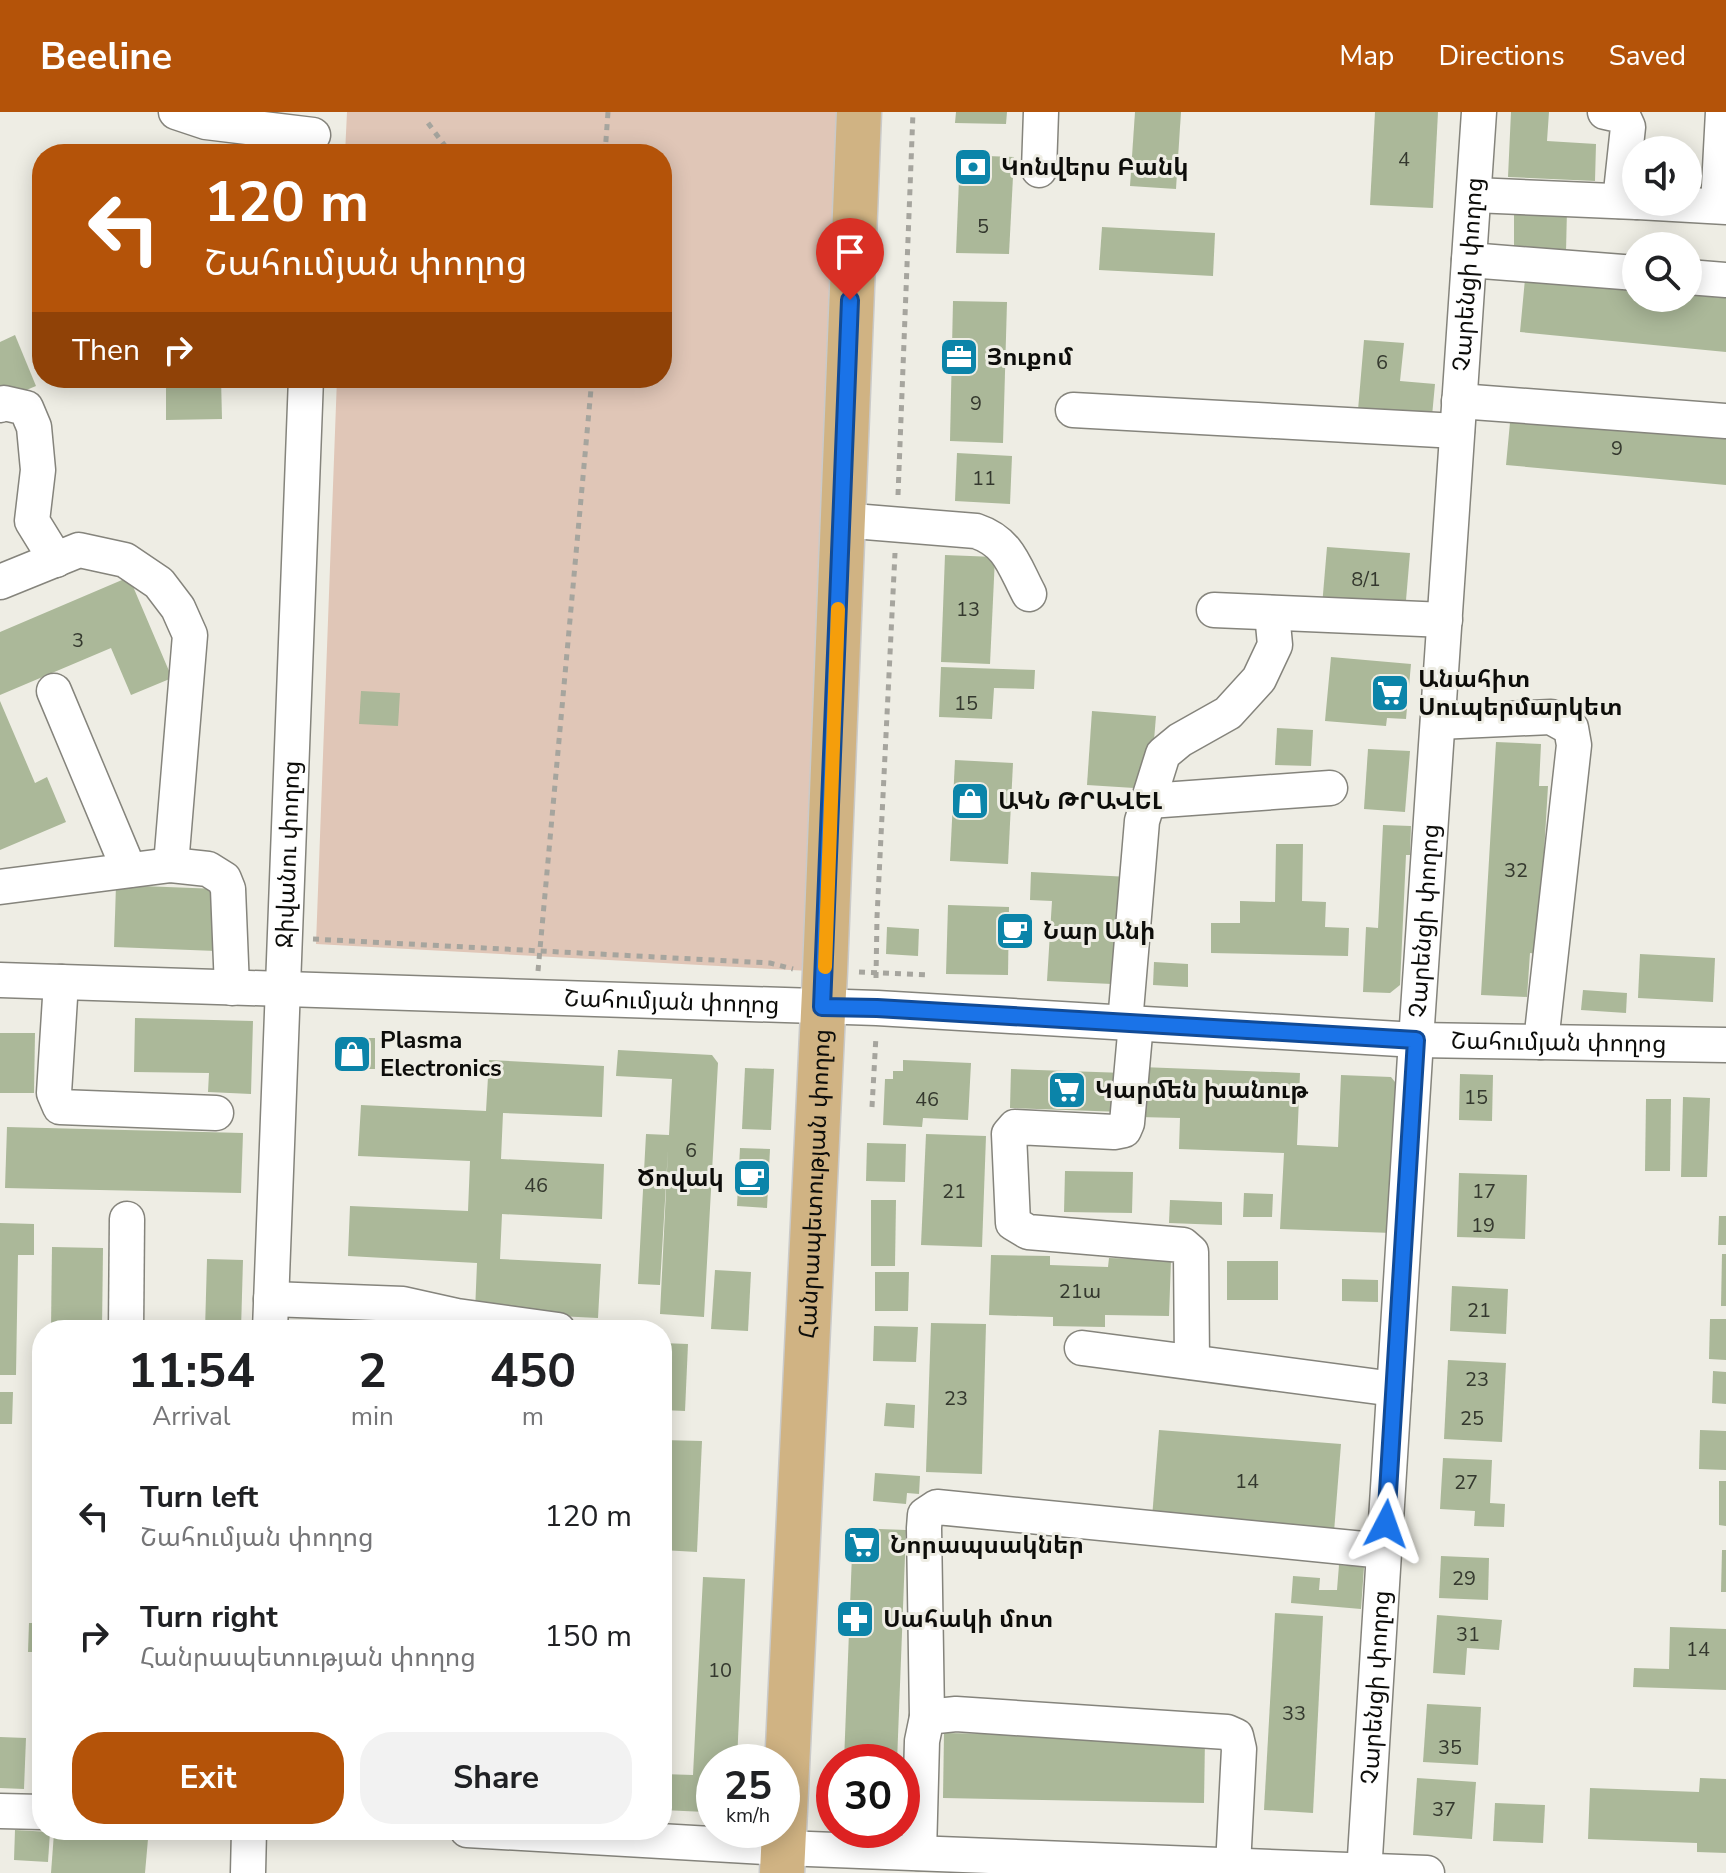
<!DOCTYPE html>
<html lang="en">
<head>
<meta charset="utf-8">
<style>
	body { margin:0; font-family:"Nunito Sans","Noto Sans Armenian",sans-serif; background:#f2f2f2; color:#202124; height:100vh; display:flex; flex-direction:column; font-size:30px; white-space:nowrap }
	* { box-sizing:border-box; margin:0 }
	p { font-size:26px; color:#757577 }
	.icon { flex:none; width:44px; height:44px; fill:none; stroke:currentColor; stroke-width:2; stroke-linecap:round; stroke-linejoin:round }
	.map { position:relative; flex:1; overflow:hidden }
	.side { position:absolute; left:32px; top:1208px; width:640px; height:520px; display:flex; flex-direction:column; background:#fff; border-radius:32px; box-shadow:0 4px 20px #0003 }
	.side>* { flex:none }
	.top-card { position:absolute; left:32px; top:32px; width:640px; height:244px; border-radius:32px; box-shadow:0 4px 20px #0003; background:#b45309; color:#fff; overflow:hidden }
	.fabs { position:absolute; left:1622px; top:24px; display:grid; gap:16px }
	.fabs a { display:grid; place-items:center; width:80px; height:80px; border-radius:50%; background:#fff; box-shadow:0 4px 20px #0003; font-size:40px }
	.speed { position:absolute; left:696px; top:1632px; display:flex; gap:16px; font-size:40px; font-weight:700; text-align:center }
	.speed>* { display:grid; place-content:center; width:104px; height:104px; border-radius:50%; background:#fff; box-shadow:0 4px 20px #0003; line-height:1 }
	.speed small { font-size:20px; font-weight:400 }
	.speed .limit { border:12px solid #d22; background:#fff; color:#111 }
	.pin { position:absolute; display:grid; place-items:center; width:68px; height:68px; color:#fff; margin:-82px -34px; border-radius:50% 50% 50% 0; rotate:-45deg; box-shadow:0 0 8px #0007 }
	.pin .icon { rotate:45deg }
	.me { position:absolute; width:88px; margin:-44px; rotate:4deg; stroke-linejoin:round; filter:drop-shadow(0 0 6px #0008) }
	.turn { display:flex; align-items:center; gap:28px; height:168px; padding:0 40px; font-size:36px }
	.turn .icon { width:104px; height:104px; stroke-width:2.5 }
	.turn b { display:block; font-size:56px; line-height:68px }
	.then { display:flex; align-items:center; height:76px; padding:0 40px; background:#0003; gap:16px; font-size:30px }
	.eta { display:flex; justify-content:space-evenly; align-items:center; height:136px; text-align:center }
	.eta b { font-size:48px; font-weight:700; line-height:56px }
	.button { display:flex; gap:16px; margin-top:auto; padding:16px 40px }
	.button a { flex:1; height:92px; border-radius:32px; background:#b45309; color:#fff; font-size:32px; font-weight:700; line-height:92px; text-align:center }
	.button a+a { background:#f2f2f2; color:#202124 }
	ul { padding:0; list-style:none }
	li { display:flex; align-items:center; gap:24px; height:120px; padding:0 40px }
	li div { flex:1 }
	li b { display:block; font-size:30px }
	li em { font-style:normal }
	header { display:flex; align-items:center; gap:48px; box-sizing:border-box; height:112px; padding:0 40px; background:#b45309; color:#fff }
	header strong { font-size:38px }
	nav { display:flex; gap:44px; margin-inline-start:auto; font-size:28px }
	.map>svg:first-child { display:block }
	.green { fill:#e0c6b7 }
	.building { fill:#abb899 }
	.lines { fill:none; stroke-linecap:round; stroke-linejoin:round }
	.minor-casing { stroke:#85847c; stroke-width:37 }
	.major-casing { stroke:#cacac9; stroke-width:47 }
	.path { stroke:#a6a59e; stroke-width:5; stroke-dasharray:6 6; stroke-linecap:butt }
	.minor { stroke:#fff; stroke-width:34 }
	.major { stroke:#d0b383; stroke-width:44 }
	.route-casing { stroke:#114b97; stroke-width:20 }
	.route { stroke:#1a73e8; stroke-width:14 }
	.slow { stroke:#f59e0b; stroke-width:14 }
	.labels { text-anchor:middle; dominant-baseline:central; stroke-width:6; stroke-linejoin:round; paint-order:stroke }
	.number-label { font-size:20px; fill:#34382e }
	.poi-label { font-size:24px; font-weight:bold; fill:#0d0d0a; stroke:#eeede4; text-anchor:start }
	.street-label { font-size:24px; fill:#0d0d0a; stroke:#eeede4 }
</style>
</head>
<body>
<header>
<strong>Beeline</strong>
<nav><a>Map</a><a>Directions</a><a>Saved</a></nav>
</header>
<div class="map">
<svg width="1726" height="1761" viewBox="0 0 1726 1761">
	<rect width="100%" height="100%" fill="#eeede4"/>
	<!-- green -->
	<polygon class="green" points="347,0 848,0 810,859 316,832 337,266 662,266 662,42 345,42"/>
	<!-- building -->
	<g class="building">
		<polygon points="956,0 1007,0 1006,12 955,11"/>
		<polygon points="1135,0 1181,0 1176,77 1130,74"/>
		<polygon points="1375,0 1438,0 1433,96 1370,93"/>
		<polygon points="1511,0 1549,0 1547,29 1596,32 1595,69 1508,65"/>
		<polygon points="960,43 1014,45 1009,142 956,141"/>
		<polygon points="1514,97 1567,97 1566,140 1514,140"/>
		<polygon points="1102,115 1215,121 1213,164 1099,158"/>
		<polygon points="1525,167 1636,178 1636,186 1688,186 1688,183 1726,186 1726,240 1520,220"/>
		<polygon points="953,189 1007,190 1003,331 950,329"/>
		<polygon points="15,223 36,274 0,289 0,230"/>
		<polygon points="1364,228 1404,231 1400,269 1435,272 1432,304 1358,298"/>
		<polygon points="166,266 221,266 222,307 166,308"/>
		<polygon points="1511,300 1726,320 1726,373 1506,353"/>
		<polygon points="957,341 1012,344 1010,392 955,389"/>
		<polygon points="1327,435 1410,441 1405,500 1322,494"/>
		<polygon points="945,443 995,445 990,552 941,550"/>
		<polygon points="129,465 172,566 131,583 111,536 0,583 0,520"/>
		<polygon points="1331,545 1411,552 1406,607 1387,606 1386,614 1325,609"/>
		<polygon points="941,555 1035,558 1034,577 994,576 992,607 939,605"/>
		<polygon points="361,579 400,581 398,614 359,612"/>
		<polygon points="0,589 35,671 47,665 66,710 0,738"/>
		<polygon points="1092,599 1156,604 1150,677 1087,673"/>
		<polygon points="1277,616 1313,618 1311,654 1275,653"/>
		<polygon points="1496,630 1541,632 1539,674 1548,674 1538,842 1530,841 1527,885 1481,883"/>
		<polygon points="1368,637 1410,639 1405,700 1364,697"/>
		<polygon points="955,648 1013,651 1008,752 950,749"/>
		<polygon points="1383,713 1411,714 1410,743 1406,743 1400,873 1390,881 1363,880 1366,815 1378,816"/>
		<polygon points="1276,732 1303,732 1302,789 1326,790 1325,815 1349,816 1348,844 1211,841 1211,811 1240,811 1240,789 1275,790"/>
		<polygon points="1031,760 1130,765 1128,812 1116,811 1112,872 1047,869 1052,789 1030,788"/>
		<polygon points="116,773 218,777 216,839 114,835"/>
		<polygon points="948,793 1009,795 1008,863 946,862"/>
		<polygon points="887,815 919,817 918,844 886,842"/>
		<polygon points="1640,842 1715,846 1713,890 1638,886"/>
		<polygon points="1154,850 1188,852 1188,875 1153,873"/>
		<polygon points="1583,878 1627,881 1626,901 1581,898"/>
		<polygon points="135,906 253,909 251,982 208,980 209,961 134,960"/>
		<polygon points="0,921 35,921 34,981 0,981"/>
		<rect x="336" y="926" width="39" height="31"/>
		<polygon points="618,938 712,943 718,951 704,1205 660,1202 668,1038 660,1173 638,1172 646,1022 669,1023 672,967 616,964"/>
		<polygon points="489,948 604,954 602,1005 503,1001 501,1047 604,1052 602,1107 502,1102 500,1147 601,1152 598,1206 475,1200 477,1151 348,1144 350,1094 468,1099 470,1049 358,1044 361,993 486,999"/>
		<polygon points="903,948 971,951 968,1008 923,1006 922,1015 883,1013 885,967 893,967 893,959 903,959"/>
		<polygon points="1141,955 1300,961 1297,1033 1338,1035 1341,963 1391,965 1399,975 1392,1121 1280,1117 1284,1041 1179,1037 1180,1006 1139,1005"/>
		<polygon points="745,956 774,957 771,1018 742,1017"/>
		<polygon points="1011,957 1125,961 1123,1000 1010,996"/>
		<polygon points="1460,962 1493,963 1492,1009 1459,1008"/>
		<polygon points="1683,985 1710,986 1707,1065 1681,1065"/>
		<polygon points="1646,987 1671,987 1670,1059 1645,1059"/>
		<polygon points="7,1015 243,1021 241,1081 5,1076"/>
		<polygon points="926,1022 986,1024 982,1135 921,1133"/>
		<polygon points="867,1031 906,1032 905,1070 866,1069"/>
		<polygon points="740,1036 770,1037 767,1096 737,1094"/>
		<polygon points="1065,1059 1133,1060 1132,1101 1064,1100"/>
		<polygon points="1459,1061 1527,1063 1525,1127 1457,1125"/>
		<polygon points="1244,1081 1273,1082 1272,1105 1243,1105"/>
		<polygon points="871,1088 896,1088 895,1154 871,1154"/>
		<polygon points="1170,1088 1222,1090 1222,1113 1169,1111"/>
		<polygon points="1719,1104 1726,1104 1726,1133 1718,1133"/>
		<polygon points="0,1111 34,1112 34,1143 18,1143 16,1263 0,1263"/>
		<polygon points="52,1135 103,1136 102,1218 51,1218"/>
		<polygon points="1722,1142 1726,1142 1726,1194 1721,1194"/>
		<polygon points="991,1143 1050,1144 1050,1153 1108,1155 1109,1146 1171,1148 1169,1204 1105,1203 1105,1215 1053,1214 1053,1205 989,1203"/>
		<polygon points="207,1147 243,1148 241,1218 205,1218"/>
		<rect x="1227" y="1149" width="51" height="39"/>
		<polygon points="715,1158 751,1160 748,1219 711,1217"/>
		<polygon points="875,1160 909,1160 908,1199 875,1199"/>
		<polygon points="1342,1167 1378,1168 1378,1190 1342,1189"/>
		<polygon points="1452,1174 1508,1177 1506,1222 1450,1219"/>
		<polygon points="1710,1207 1726,1207 1726,1248 1709,1247"/>
		<polygon points="334,1209 388,1211 388,1218 333,1218"/>
		<polygon points="931,1211 986,1212 982,1362 926,1360"/>
		<polygon points="874,1214 918,1215 916,1250 873,1249"/>
		<polygon points="662,1231 688,1232 685,1299 662,1298"/>
		<polygon points="1448,1248 1506,1251 1502,1330 1444,1327"/>
		<polygon points="1713,1259 1726,1260 1726,1292 1712,1291"/>
		<polygon points="0,1280 13,1280 12,1312 0,1312"/>
		<polygon points="886,1291 915,1293 914,1316 884,1314"/>
		<polygon points="1159,1318 1341,1332 1334,1420 1152,1406"/>
		<polygon points="1700,1318 1726,1319 1726,1358 1699,1357"/>
		<polygon points="662,1328 702,1329 697,1440 662,1438"/>
		<polygon points="1443,1346 1492,1348 1490,1391 1505,1392 1504,1415 1474,1414 1475,1399 1440,1397"/>
		<polygon points="875,1361 920,1364 919,1382 907,1381 906,1392 873,1389"/>
		<polygon points="1719,1369 1726,1369 1726,1414 1719,1413"/>
		<polygon points="853,1416 906,1418 897,1650 844,1650"/>
		<polygon points="1722,1438 1726,1438 1726,1480 1721,1480"/>
		<polygon points="1441,1444 1489,1446 1488,1488 1439,1486"/>
		<polygon points="1339,1453 1364,1455 1361,1497 1291,1491 1293,1464 1320,1466 1319,1478 1337,1478"/>
		<polygon points="703,1465 745,1467 737,1650 714,1650 714,1696 706,1700 662,1698 662,1662 693,1663"/>
		<polygon points="1275,1501 1323,1504 1313,1701 1264,1698"/>
		<polygon points="1437,1503 1502,1508 1499,1538 1467,1536 1465,1563 1433,1561"/>
		<polygon points="29,1511 42,1511 42,1540 28,1540"/>
		<polygon points="1670,1515 1726,1517 1726,1578 1633,1575 1634,1556 1669,1557"/>
		<polygon points="1427,1592 1481,1595 1478,1653 1423,1650"/>
		<polygon points="36,1616 42,1616 42,1672 35,1672"/>
		<polygon points="944,1621 1205,1625 1204,1691 943,1686"/>
		<polygon points="0,1625 26,1626 24,1677 0,1676"/>
		<polygon points="1417,1666 1476,1670 1472,1727 1413,1723"/>
		<polygon points="1700,1666 1726,1667 1726,1741 1697,1740 1697,1731 1588,1727 1590,1676 1699,1680"/>
		<polygon points="1495,1691 1545,1693 1543,1731 1493,1729"/>
		<polygon points="15,1718 50,1720 48,1750 14,1748"/>
		<polygon points="54,1721 148,1727 145,1761 51,1761"/>
	</g>
	<g class="lines">
		<!-- minor casing -->
		<g class="minor-casing">
			<g id="minor">
				<polyline points="176,0 206,10 313,23"/>
				<polyline points="1605,0 1623,4 1628,15 1620,89"/>
				<polyline points="1039,58 1041,0"/>
				<polyline points="1474,83 1636,90"/>
				<polyline points="1638,90 1726,95"/>
				<polyline points="1718,94 1723,0"/>
				<polyline points="1469,148 1636,161"/>
				<polyline points="1688,165 1726,168"/>
				<polyline points="1459,289 1726,309"/>
				<polyline points="0,293 4,291 26,296 34,315 38,358 32,409 56,448"/>
				<polyline points="1073,298 1457,319"/>
				<path d="M841,408L976,419C1009,430 1014,454 1029,482"/>
				<polyline points="0,470 79,438 125,448 159,471 178,496 190,523 171,753"/>
				<polyline points="1214,498 1445,508"/>
				<polyline points="54,579 129,758"/>
				<polyline points="1438,610 1551,605 1571,616 1574,633 1541,930"/>
				<polyline points="1149,689 1330,676"/>
				<polyline points="0,775 171,753 208,757 224,767 228,777 232,876"/>
				<path id="s1" d="M0,868L877,896L1416,928L1726,933"/>
				<polyline points="61,870 54,981 60,995 216,1001"/>
				<polyline points="1125,911 1142,709 1163,642 1180,628 1228,601 1259,567 1275,533 1272,501"/>
				<polyline points="1136,911 1127,1011 1124,1018 1114,1020 1015,1015 1009,1022 1013,1111 1028,1120 1183,1133 1191,1140 1192,1250"/>
				<polyline points="271,1187 403,1192 457,1204 558,1218"/>
				<polyline points="126,1218 127,1107"/>
				<path id="s2" d="M270,1218L306,266"/>
				<polyline points="1082,1236 1394,1277"/>
				<polyline points="927,1605 924,1416 925,1403 937,1395 1384,1439"/>
				<polyline points="0,1699 42,1700"/>
				<polyline points="467,1718 783,1736 1427,1761"/>
				<polyline points="919,1741 922,1629 927,1605 956,1602 1227,1620 1236,1624 1239,1637 1233,1754"/>
				<polyline points="248,1761 249,1718"/>
				<path id="s3" d="M1364,1761L1416,928L1479,0"/>
			</g>
		</g>
		<!-- major casing -->
		<g class="major-casing">
			<g id="major">
				<path id="s4" d="M782,1761L825,859L859,0"/>
			</g>
		</g>
		<!-- path -->
		<g class="path">
			<polyline points="428,11 451,42"/>
			<polyline points="592,42 605,34"/>
			<polyline points="605,42 608,0"/>
			<polyline points="898,383 913,0"/>
			<polyline points="313,827 770,851 793,857"/>
			<polyline points="538,859 592,266"/>
			<polyline points="859,860 928,863"/>
			<polyline points="876,866 877,805 895,441"/>
			<polyline points="872,995 876,924"/>
		</g>
		<!-- minor -->
		<use href="#minor" class="minor"/>
		<!-- major -->
		<use href="#major" class="major"/>
	</g>
	<g class="lines">
		<!-- route casing -->
		<g class="route-casing">
			<polyline id="route" points="850,188 822,895 877,896 1416,928 1386,1412"/>
		</g>
		<!-- route -->
		<use href="#route" class="route"/>
		<!-- slow -->
		<polyline class="slow" points="825,855 838,497"/>
	</g>
	<!-- icons -->
	<defs>
		<g id="bank-square" transform="scale(2)"><rect x="-9" y="-9" width="18" height="18" rx="4" fill="#0b84a9" stroke="#eeede4"/><path d="M-6-4H6V4H-6ZM0-2.3a2.3 2.3 0 1 0 0 4.6a2.3 2.3 0 1 0 0-4.6Z" fill="#fff"/></g>
		<g id="office-square" transform="scale(2)"><rect x="-9" y="-9" width="18" height="18" rx="4" fill="#0b84a9" stroke="#eeede4"/><path d="M-6-3h4V-5.5h4V-3h4V5H-6ZM-1-4.5V-3h2v-1.5ZM-6 0V1H6V0Z" fill="#fff"/></g>
		<g id="supermarket-square" transform="scale(2)"><rect x="-9" y="-9" width="18" height="18" rx="4" fill="#0b84a9" stroke="#eeede4"/><path d="M-6-5.5h2.5l.6 2H6L4.5 2H-2.5L-4.4-4H-6ZM-1.5 3.2a1.3 1.3 0 1 0 .1 0ZM3 3.2a1.3 1.3 0 1 0 .1 0Z" fill="#fff"/></g>
		<g id="shop-square" transform="scale(2)"><rect x="-9" y="-9" width="18" height="18" rx="4" fill="#0b84a9" stroke="#eeede4"/><path d="M-5-2.5h2.3a2.7 3.5 0 0 1 5.4 0H5L5.5 6h-11ZM-1.5-2.5h3a1.5 2.3 0 0 0-3 0Z" fill="#fff"/></g>
		<g id="cafe-square" transform="scale(2)"><rect x="-9" y="-9" width="18" height="18" rx="4" fill="#0b84a9" stroke="#eeede4"/><path d="M-5.5-4.5H6V0H3Q3 3.5 0 3.5H-2.5Q-5.5 3.5-5.5 0ZM3-3.2v2h1.7v-2ZM-6 4.5H4V6H-6Z" fill="#fff"/></g>
		<g id="pharmacy-square" transform="scale(2)"><rect x="-9" y="-9" width="18" height="18" rx="4" fill="#0b84a9" stroke="#eeede4"/><path d="M-2-6h4v4h4v4h-4v4h-4v-4h-4v-4h4Z" fill="#fff"/></g>
	</defs>
	<g fill-rule="evenodd">
		<use href="#bank-square" x="973" y="55"/>
		<use href="#office-square" x="959" y="245"/>
		<use href="#supermarket-square" x="1390" y="581"/>
		<use href="#shop-square" x="970" y="689"/>
		<use href="#cafe-square" x="1015" y="819"/>
		<use href="#shop-square" x="352" y="942"/>
		<use href="#supermarket-square" x="1067" y="978"/>
		<use href="#cafe-square" x="752" y="1066"/>
		<use href="#supermarket-square" x="862" y="1433"/>
		<use href="#pharmacy-square" x="855" y="1507"/>
	</g>
	<g class="labels">
		<!-- number labels -->
		<g class="number-label">
			<text x="1404" y="47">4</text>
			<text x="983" y="114">5</text>
			<text x="1382" y="250">6</text>
			<text x="976" y="291">9</text>
			<text x="1617" y="336">9</text>
			<text x="984" y="366">11</text>
			<text x="1366" y="467">8/1</text>
			<text x="968" y="497">13</text>
			<text x="78" y="528">3</text>
			<text x="966" y="591">15</text>
			<text x="1516" y="758">32</text>
			<text x="1476" y="985">15</text>
			<text x="927" y="987">46</text>
			<text x="691" y="1038">6</text>
			<text x="536" y="1073">46</text>
			<text x="954" y="1079">21</text>
			<text x="1484" y="1079">17</text>
			<text x="1483" y="1113">19</text>
			<text x="1080" y="1179">21ա</text>
			<text x="1479" y="1198">21</text>
			<text x="1477" y="1267">23</text>
			<text x="956" y="1286">23</text>
			<text x="1472" y="1306">25</text>
			<text x="1247" y="1369">14</text>
			<text x="1466" y="1370">27</text>
			<text x="1464" y="1466">29</text>
			<text x="1468" y="1522">31</text>
			<text x="1698" y="1537">14</text>
			<text x="720" y="1558">10</text>
			<text x="1294" y="1601">33</text>
			<text x="1450" y="1635">35</text>
			<text x="1444" y="1697">37</text>
		</g>
		<!-- poi labels -->
		<g class="poi-label">
			<text x="1001" y="55">Կոնվերս Բանկ</text>
			<text x="987" y="245">Յուքոմ</text>
			<text x="1418" y="567">Անահիտ<tspan x="1418" dy="28">Սուպերմարկետ</tspan></text>
			<text x="998" y="689">ԱԿՆ ԹՐԱՎԵԼ</text>
			<text x="1043" y="819">Նար Անի</text>
			<text x="380" y="928">Plasma<tspan x="380" dy="28">Electronics</tspan></text>
			<text x="1095" y="978">Կարմեն խանութ</text>
			<text x="724" y="1066" text-anchor="end">Ծովակ</text>
			<text x="890" y="1433">Նորապսակներ</text>
			<text x="883" y="1507">Սահակի մոտ</text>
		</g>
		<!-- street labels -->
		<g class="street-label">
			<text stroke="none"><textPath href="#s3" startOffset="1602">Չարենցի փողոց</textPath></text>
			<text stroke="none"><textPath href="#s2" startOffset="476">Ջիվանու փողոց</textPath></text>
			<text stroke="none"><textPath href="#s3" startOffset="954">Չարենցի փողոց</textPath></text>
			<text stroke="none"><textPath href="#s1" startOffset="672">Շահումյան փողոց</textPath></text>
			<text stroke="none"><textPath href="#s1" startOffset="1560">Շահումյան փողոց</textPath></text>
			<text stroke="none"><textPath href="#s4" startOffset="690">Հանրապետության փողոց</textPath></text>
			<text stroke="none"><textPath href="#s3" startOffset="186">Չարենցի փողոց</textPath></text>
		</g>
	</g>
</svg>
<div class="fabs">
<a><svg class="icon" aria-label="sound" viewBox="0 0 24 24"><path d="M4 9h4l5-4v14l-5-4H4zM17 9q2 3 0 6"/></svg></a>
<a><svg class="icon" aria-label="search" viewBox="0 0 24 24"><circle cx="10" cy="10" r="6"/><path d="M15 15l6 6"/></svg></a>
</div>
<div class="speed"><div>25<small>km/h</small></div><div class="limit">30</div></div>
<div class="pin" style="left:850px;top:188px;background:#d93025"><svg class="icon" aria-label="arrive" viewBox="0 0 24 24"><path d="M6 21V4h12l-3 4 3 4H6"/></svg></div>
<svg class="me" style="left:1386px;top:1412px" viewBox="-20 -20 40 40"><path d="M0-17L14 15 0 8-14 15z" fill="#1a73e8" stroke="#fff" stroke-width="4"/></svg>
<div class="top-card">
<div class="turn"><svg class="icon" aria-label="left" viewBox="0 0 24 24"><path d="M17 20v-9H6M10 6l-5 5 5 5"/></svg><div><b>120 m</b>Շահումյան փողոց</div></div>
<div class="then">Then<svg class="icon" aria-label="right" viewBox="0 0 24 24"><path d="M7 20v-9h11M14 6l5 5-5 5"/></svg></div>
</div>
<section class="side">
<div class="eta">
<div><b>11:54</b><p>Arrival</p></div>
<div><b>2</b><p>min</p></div>
<div><b>450</b><p>m</p></div>
</div>
<ul>
<li><svg class="icon" aria-label="left" viewBox="0 0 24 24"><path d="M17 20v-9H6M10 6l-5 5 5 5"/></svg><div><b>Turn left</b><p>Շահումյան փողոց</p></div><em>120 m</em></li>
<li><svg class="icon" aria-label="right" viewBox="0 0 24 24"><path d="M7 20v-9h11M14 6l5 5-5 5"/></svg><div><b>Turn right</b><p>Հանրապետության փողոց</p></div><em>150 m</em></li>
</ul>
<div class="button"><a>Exit</a><a>Share</a></div>
</section>
</div>
</body>
</html>
